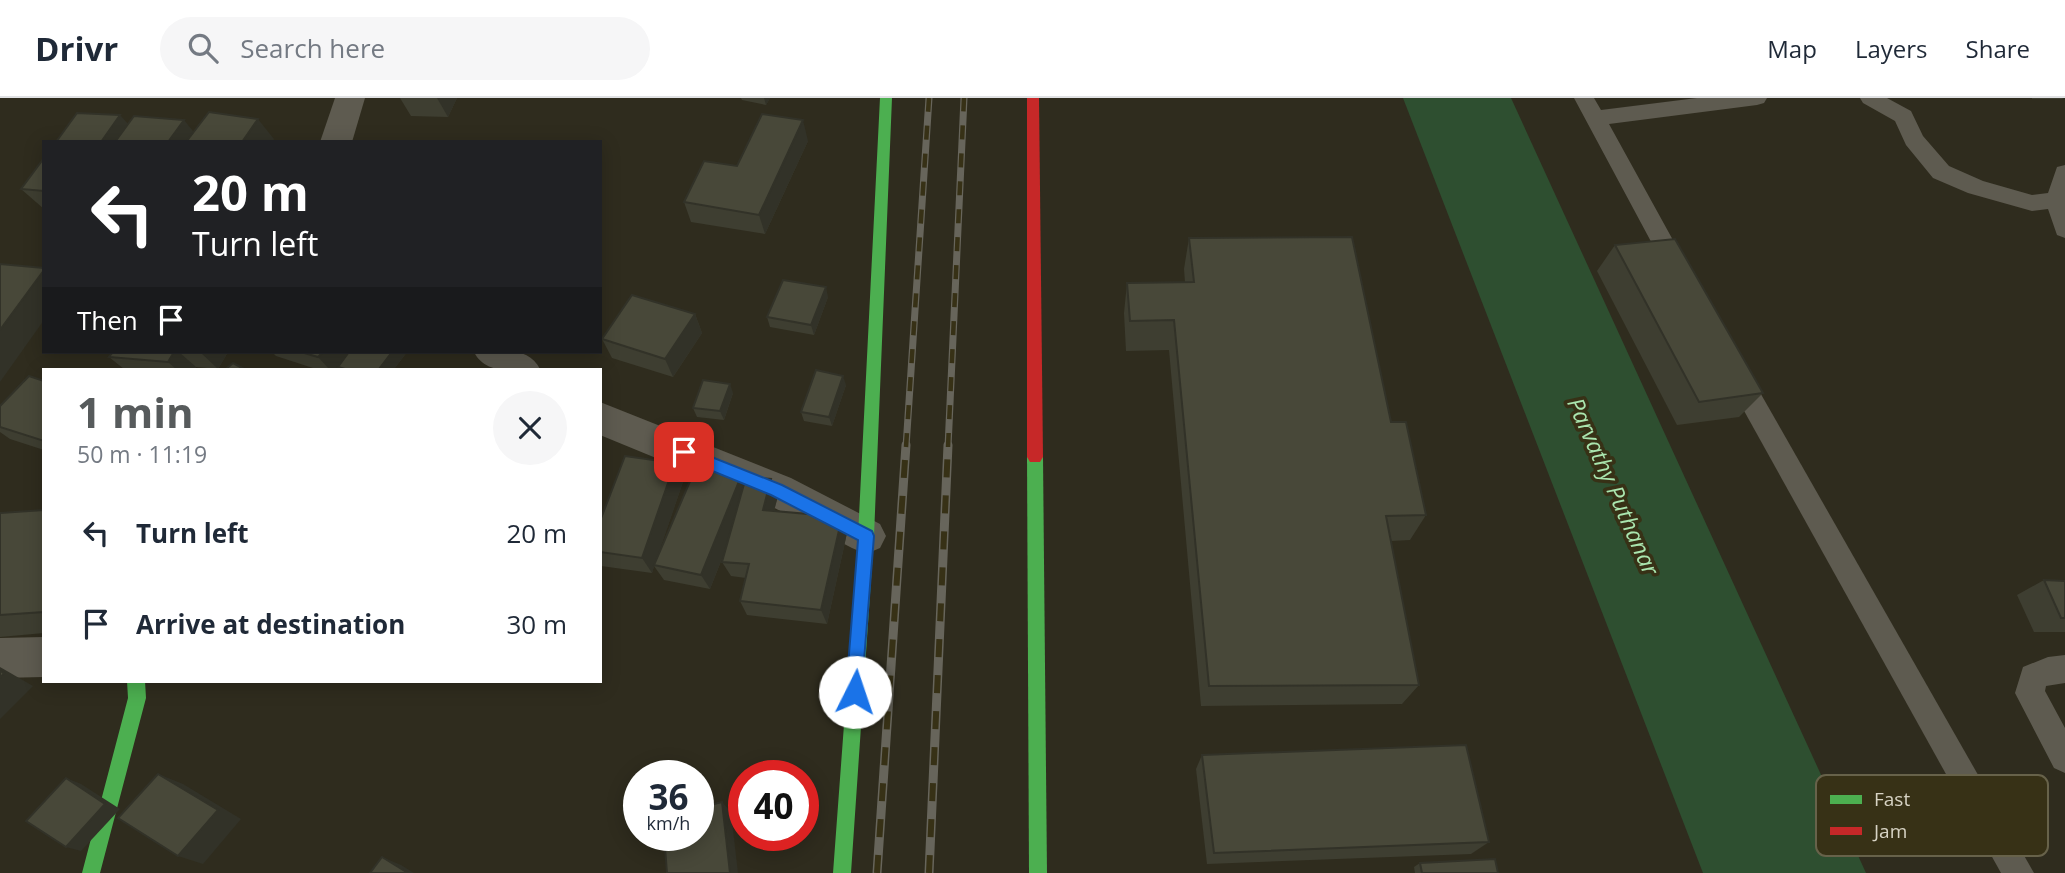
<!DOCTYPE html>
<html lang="en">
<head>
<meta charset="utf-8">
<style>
	body { margin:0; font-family:"Open Sans",sans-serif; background:#f6f6f7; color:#1f2937; height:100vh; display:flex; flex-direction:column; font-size:26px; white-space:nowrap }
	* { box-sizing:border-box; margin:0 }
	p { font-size:23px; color:#747a83 }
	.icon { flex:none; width:38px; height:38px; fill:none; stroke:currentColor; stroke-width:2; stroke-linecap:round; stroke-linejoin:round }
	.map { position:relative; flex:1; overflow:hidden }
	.details { position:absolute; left:42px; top:270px; width:560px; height:315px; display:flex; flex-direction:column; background:#fff; border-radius:0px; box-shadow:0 4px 18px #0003 }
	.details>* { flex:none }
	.hud { position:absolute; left:42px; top:42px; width:560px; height:214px; border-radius:0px; box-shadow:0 4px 18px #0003; background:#202124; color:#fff; overflow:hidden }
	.speed { position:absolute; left:623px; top:662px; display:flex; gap:14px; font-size:35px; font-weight:700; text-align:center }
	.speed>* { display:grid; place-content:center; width:91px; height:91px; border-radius:50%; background:#fff; box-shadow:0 4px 18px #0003; line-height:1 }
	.speed small { font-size:18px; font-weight:400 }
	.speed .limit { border:10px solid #d22; background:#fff; color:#111 }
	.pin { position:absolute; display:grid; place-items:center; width:60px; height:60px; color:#fff; margin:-30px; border-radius:14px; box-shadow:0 4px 10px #0006 }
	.me { position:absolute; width:77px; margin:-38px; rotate:4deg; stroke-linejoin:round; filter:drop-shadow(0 0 5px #0008) }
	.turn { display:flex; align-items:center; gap:24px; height:147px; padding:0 35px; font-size:32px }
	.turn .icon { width:91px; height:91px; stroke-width:2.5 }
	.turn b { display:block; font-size:49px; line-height:60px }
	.then { display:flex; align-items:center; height:66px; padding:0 35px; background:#0003; gap:14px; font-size:26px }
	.round { display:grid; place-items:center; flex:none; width:74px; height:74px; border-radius:37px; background:#f6f6f7 }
	.summary { display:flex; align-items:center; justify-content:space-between; height:119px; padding:0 35px }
	h1 { font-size:42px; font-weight:700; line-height:52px; color:#575b5c }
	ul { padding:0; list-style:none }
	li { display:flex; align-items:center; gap:21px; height:91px; padding:0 35px }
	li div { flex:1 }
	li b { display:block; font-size:26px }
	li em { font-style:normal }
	header { display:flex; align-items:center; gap:42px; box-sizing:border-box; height:98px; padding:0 35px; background:#fff; border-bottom:2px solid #e0e1e3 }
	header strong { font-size:33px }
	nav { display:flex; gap:38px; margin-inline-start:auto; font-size:24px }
	.search { width:490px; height:63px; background:#f6f6f7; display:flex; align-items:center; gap:18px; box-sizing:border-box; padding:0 24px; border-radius:38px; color:#747a83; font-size:26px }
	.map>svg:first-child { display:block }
	.water { fill:#2e4f30 }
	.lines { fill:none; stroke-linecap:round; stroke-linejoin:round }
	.lane { fill:#5e5b50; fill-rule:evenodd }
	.street { fill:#5e5b50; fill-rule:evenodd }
	.fast { fill:#4caf50; fill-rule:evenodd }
	.jam { fill:#c62828; fill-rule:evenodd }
	.rail-far1-casing { stroke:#67655b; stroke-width:7 }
	.rail-casing { stroke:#67655b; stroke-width:9 }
	.rail-far1 { stroke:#373116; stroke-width:4.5; stroke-dasharray:14; stroke-linecap:butt }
	.rail { stroke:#373116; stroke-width:6; stroke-dasharray:18; stroke-linecap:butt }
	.wall { fill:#3e3e31 }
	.shaded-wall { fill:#323228 }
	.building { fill:#484839; stroke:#323228; stroke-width:2 }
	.route { fill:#1a73e8; stroke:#114b97; stroke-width:2 }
	.labels { text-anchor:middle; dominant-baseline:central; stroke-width:7; stroke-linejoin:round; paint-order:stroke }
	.water-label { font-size:23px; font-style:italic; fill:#aae6af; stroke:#373116 }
	.key { fill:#373116; stroke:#67624a; stroke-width:2 }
	.key-label { font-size:19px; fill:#d7d3c4 }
</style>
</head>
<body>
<header>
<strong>Drivr</strong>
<div class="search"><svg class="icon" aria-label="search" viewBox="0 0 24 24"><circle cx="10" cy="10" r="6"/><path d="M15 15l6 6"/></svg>Search here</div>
<nav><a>Map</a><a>Layers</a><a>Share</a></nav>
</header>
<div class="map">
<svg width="2065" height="775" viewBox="0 0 2065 775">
	<rect width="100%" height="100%" fill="#2f2c1e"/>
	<!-- water -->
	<polygon class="water" points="1403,0 1511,0 1866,775 1703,775"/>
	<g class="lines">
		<!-- lane -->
		<g class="lane">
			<polygon points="1574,0 1594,0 1601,12 1697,0 1767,0 1764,5 1757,7 1609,26 1690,173 1686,179 1678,182 1670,179"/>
			<polygon points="1860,0 1887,0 1911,13 1923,38 1949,68 1983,83 2032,97 2048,95 2057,69 2065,67 2065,140 2057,137 2048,111 2032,113 1968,95 1933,80 1906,47 1895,23 1863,5"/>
			<polygon points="1737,267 1746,270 2034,775 2001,775 1728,284 1725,277 1728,270"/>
			<polygon points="2065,557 2065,585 2046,588 2045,593 2065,630 2065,675 2054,670 2015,595 2023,569 2048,559"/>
		</g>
		<!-- street -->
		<g class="street">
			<polygon points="335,0 365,0 352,44 320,44"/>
			<path d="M474,254C498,253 528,247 540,271C517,272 486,278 474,254Z"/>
			<polygon points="600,304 791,380 880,426 886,438 880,450 866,456 852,450 763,404 600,337"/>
			<polygon points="44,539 44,579 0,580 0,540"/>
		</g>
		<!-- fast -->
		<g class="fast">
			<polygon points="880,0 892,0 874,438 851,775 833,775 858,438"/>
			<polygon points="1035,352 1040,354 1043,359 1047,775 1029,775 1027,359 1030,354"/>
			<polygon points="127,583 145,583 146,600 100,775 82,775 128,600"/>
		</g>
		<!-- jam -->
		<polygon class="jam" points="1027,0 1039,0 1043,359 1040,364 1030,364 1027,359"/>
		<!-- rail-far1 casing -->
		<g class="rail-far1-casing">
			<g id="rail-far1">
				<polyline points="906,349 929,0"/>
				<polyline points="948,349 964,0"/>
			</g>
		</g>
		<!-- rail casing -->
		<g class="rail-casing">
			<g id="rail">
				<polyline points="877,775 906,347"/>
				<polyline points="929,775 948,347"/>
			</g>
		</g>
		<!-- rail-far1 -->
		<use href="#rail-far1" class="rail-far1"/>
		<!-- rail -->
		<use href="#rail" class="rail"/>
	</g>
	<!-- wall -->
	<g class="wall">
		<polygon points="400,0 457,0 448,19 411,18"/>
		<polygon points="741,0 770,0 766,7 742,2"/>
		<polygon points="2032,0 2064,0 2062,1 2032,1"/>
		<polygon points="808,43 765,136 691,124 684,104 737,68"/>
		<polygon points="44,60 44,111 21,91"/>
		<polygon points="1189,140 1391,324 1426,417 1410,442 1391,443 1419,587 1402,606 1201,608 1169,252 1126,253 1124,215 1127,185 1185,184 1184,171"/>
		<polygon points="1615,147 1763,295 1739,319 1677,327 1597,173"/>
		<polygon points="828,199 814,237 770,229 767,219"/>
		<polygon points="695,216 702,235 673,279 612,260 602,241"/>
		<polygon points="113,254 228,254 218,271 196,269 195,271 124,271 109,259"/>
		<polygon points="272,254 407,254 394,271 316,271 276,258"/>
		<polygon points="44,283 44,352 10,341 0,334 0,308"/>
		<polygon points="846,287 832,328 804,323 801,314"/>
		<polygon points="733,295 724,322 697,319 693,310"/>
		<polygon points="684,381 657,459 745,383 778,398 774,413 847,435 827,526 747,517 740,503 746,480 731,478 722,464 727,448 710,491 664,482 654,468 652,475 601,468 600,423"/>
		<polygon points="44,412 44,535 0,539 0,415"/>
		<polygon points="2044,482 2065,483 2065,534 2034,534 2017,497"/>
		<polygon points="1202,657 1489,744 1471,756 1207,766 1196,671"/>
		<polygon points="1420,765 1498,775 1415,775 1414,769"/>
	</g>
	<!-- shaded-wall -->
	<g class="shaded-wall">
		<polygon points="437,0 457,0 448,19"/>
		<polygon points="764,0 770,0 766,7"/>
		<polygon points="120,17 138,37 134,44 101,44"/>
		<polygon points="258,21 274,41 272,44 242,44"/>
		<polygon points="184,22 201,43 200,44 168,44"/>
		<polygon points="803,22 808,43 765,136 759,117"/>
		<polygon points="44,172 44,222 0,284 0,232"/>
		<polygon points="826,189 828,199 814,237 811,227"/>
		<polygon points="695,216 702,235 673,279 665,261"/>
		<polygon points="174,254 179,254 196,269 195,271 176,271 168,264"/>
		<polygon points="200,254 228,254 218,271"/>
		<polygon points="323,254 354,254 338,269 339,271 329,271 318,259"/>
		<polygon points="392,254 407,254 394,271 379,271"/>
		<polygon points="843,278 846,287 832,328 829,319"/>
		<polygon points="730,286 733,295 724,322 720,313"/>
		<polygon points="675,365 684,381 652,475 642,460"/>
		<polygon points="742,376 749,392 710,491 701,477"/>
		<polygon points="771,381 778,398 770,427 763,412"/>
		<polygon points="842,419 847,435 827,526 821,512"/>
		<polygon points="0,569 33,588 0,621"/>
		<polygon points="158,676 183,686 241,721 203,766 178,758"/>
		<polygon points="66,680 81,686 120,711 81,753 66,749"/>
		<polygon points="722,704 731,714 738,775 730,775"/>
		<polygon points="382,759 401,767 414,775 408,775"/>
	</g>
	<!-- building -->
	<g class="building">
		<polygon points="209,14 258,21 242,44 186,44"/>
		<polygon points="77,15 120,17 101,44 56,44"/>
		<polygon points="762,16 803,22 759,117 684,104 704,63 737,68"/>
		<polygon points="134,18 184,22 168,44 115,44"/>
		<polygon points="44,60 44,93 21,91"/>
		<polygon points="1352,139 1391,324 1406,324 1426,417 1386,418 1419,587 1209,588 1174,222 1130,223 1127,185 1194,184 1189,140"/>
		<polygon points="1675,141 1763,295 1699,304 1615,147"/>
		<polygon points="0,166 44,170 44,172 0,232"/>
		<polygon points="783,182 826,189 811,227 767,219"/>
		<polygon points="632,197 695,216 665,261 602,241"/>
		<polygon points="113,254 174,254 168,264 109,259"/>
		<polygon points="301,254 323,254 318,259"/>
		<polygon points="349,254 392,254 379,271 345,271 338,269"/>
		<polygon points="233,265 244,271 226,271"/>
		<polygon points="816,272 843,278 829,319 801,314"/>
		<polygon points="29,278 44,283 44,343 0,329 0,308"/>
		<polygon points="703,282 730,286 720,313 693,310"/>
		<polygon points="625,358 675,365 642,460 600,454 600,423"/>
		<polygon points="697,367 742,376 701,477 654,467"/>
		<polygon points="746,379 771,381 763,412 842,419 821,512 740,503 749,466 722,464"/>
		<polygon points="44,412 44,514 0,517 0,415"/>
		<polygon points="2044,482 2065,483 2065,520 2061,520"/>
		<polygon points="0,573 4,575 0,580"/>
		<polygon points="1466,647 1489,744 1214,755 1202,657"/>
		<polygon points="158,676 218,712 178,758 118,720"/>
		<polygon points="66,680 105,706 66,749 26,723"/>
		<polygon points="722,704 730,775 667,775 664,737 698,737 698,710"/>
		<polygon points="382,759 408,775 370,775"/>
		<polygon points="1495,761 1498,775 1422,775 1420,765"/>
	</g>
	<!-- route -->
	<polygon class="route" points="684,348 782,387 872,433 874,438 861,600 855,602 849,600 846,594 858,442 771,397 678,359 676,354 678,350"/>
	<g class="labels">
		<!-- water labels -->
		<g class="water-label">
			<text transform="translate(1614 388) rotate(66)">Parvathy Puthanar</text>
		</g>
	</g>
	<!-- legend -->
	<rect x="1816" y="677" width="232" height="81" rx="10" class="key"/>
	<rect x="1830" y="697" width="32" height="9" fill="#4caf50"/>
	<rect x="1830" y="729" width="32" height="8" fill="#c62828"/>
	<g class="key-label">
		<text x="1874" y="708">Fast</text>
		<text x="1874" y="740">Jam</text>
	</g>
</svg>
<div class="speed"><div>36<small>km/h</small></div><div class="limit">40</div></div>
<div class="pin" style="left:684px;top:354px;background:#d93025"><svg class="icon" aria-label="arrive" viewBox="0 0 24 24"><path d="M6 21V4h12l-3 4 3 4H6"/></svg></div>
<svg class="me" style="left:855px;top:594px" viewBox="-20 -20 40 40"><circle r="19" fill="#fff"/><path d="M0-13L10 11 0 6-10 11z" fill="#1a73e8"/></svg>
<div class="hud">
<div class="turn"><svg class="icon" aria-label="left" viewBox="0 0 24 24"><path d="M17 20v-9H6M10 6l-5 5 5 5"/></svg><div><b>20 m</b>Turn left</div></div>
<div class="then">Then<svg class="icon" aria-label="arrive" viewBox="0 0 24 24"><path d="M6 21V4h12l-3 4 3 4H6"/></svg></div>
</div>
<section class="details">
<div class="summary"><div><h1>1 min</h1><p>50 m · 11:19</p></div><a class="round"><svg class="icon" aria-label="close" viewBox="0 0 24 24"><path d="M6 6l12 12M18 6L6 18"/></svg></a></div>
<ul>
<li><svg class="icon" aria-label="left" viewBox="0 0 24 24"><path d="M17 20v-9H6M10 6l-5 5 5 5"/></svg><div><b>Turn left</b></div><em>20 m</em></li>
<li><svg class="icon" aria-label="arrive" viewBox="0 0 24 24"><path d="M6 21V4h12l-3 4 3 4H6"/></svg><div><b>Arrive at destination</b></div><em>30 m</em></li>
</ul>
</section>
</div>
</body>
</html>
